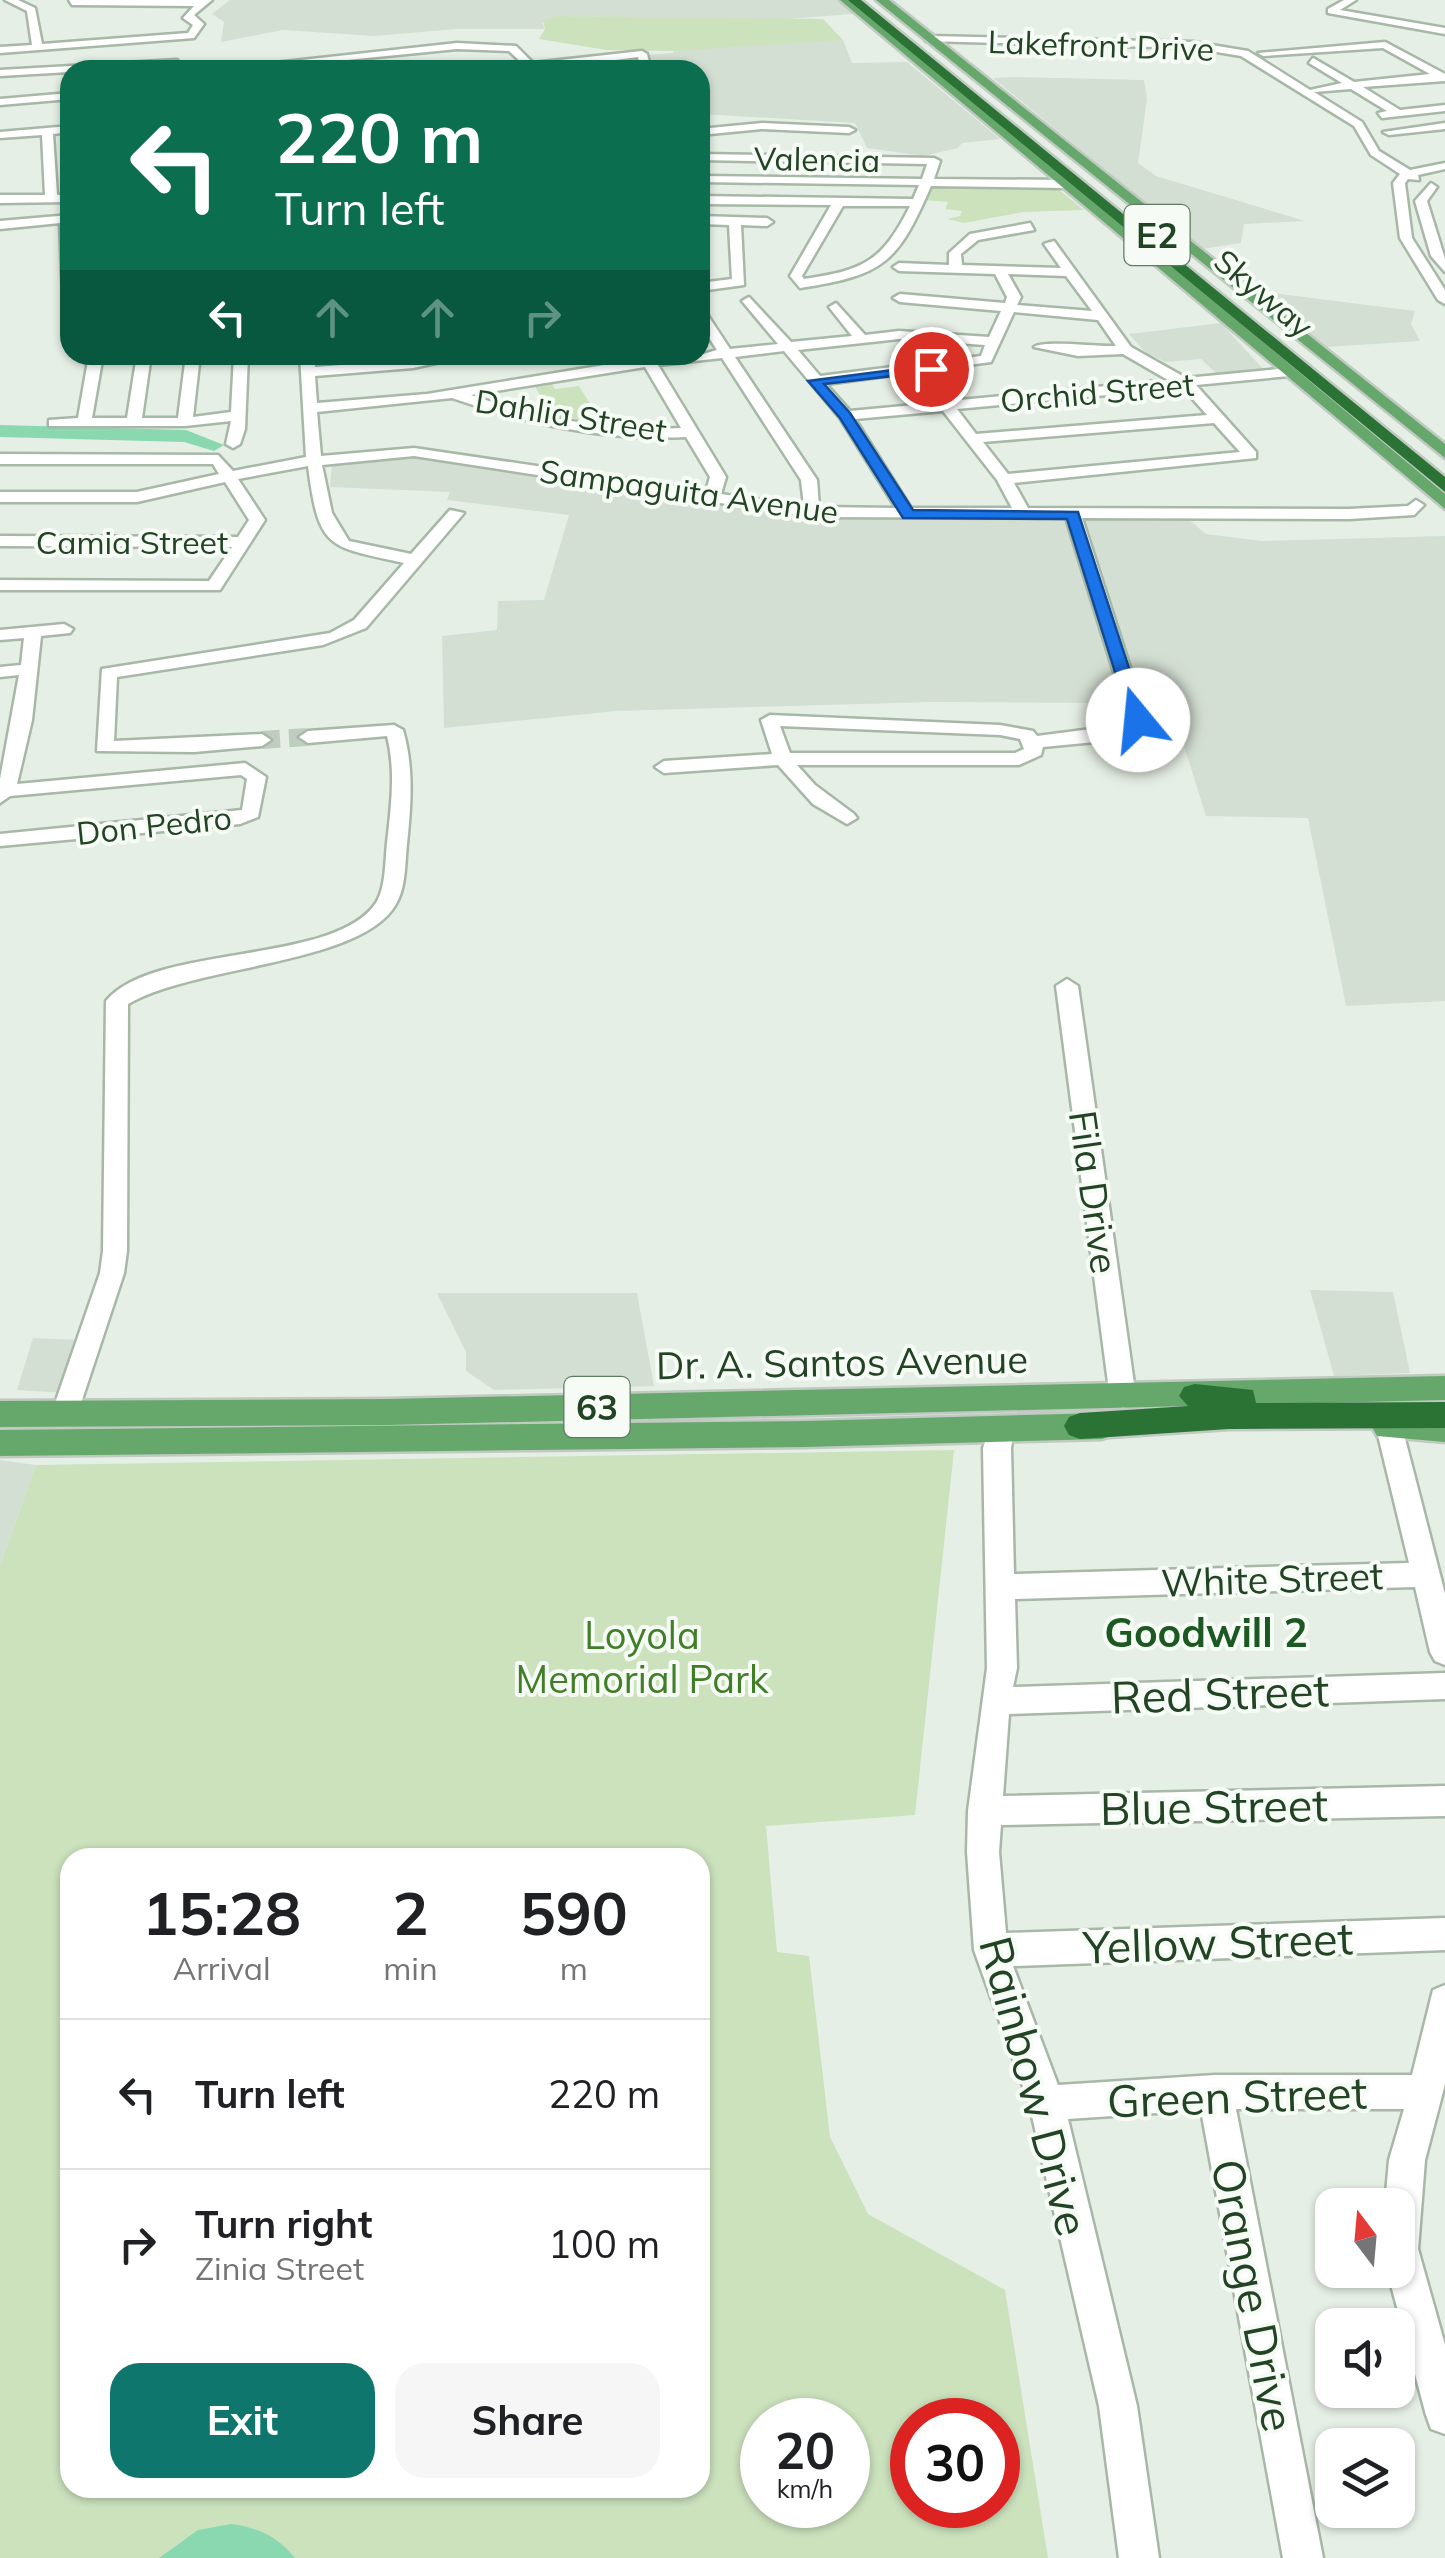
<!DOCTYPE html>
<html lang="en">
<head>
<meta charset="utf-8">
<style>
	body { margin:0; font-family:Mulish,sans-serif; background:#f6f6f6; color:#202124; height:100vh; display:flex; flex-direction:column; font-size:38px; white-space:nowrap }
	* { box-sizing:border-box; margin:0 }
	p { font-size:32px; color:#757577 }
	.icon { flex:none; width:55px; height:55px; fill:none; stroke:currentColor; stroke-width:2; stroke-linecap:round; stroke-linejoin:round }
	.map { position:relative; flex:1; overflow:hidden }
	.sheet { position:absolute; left:60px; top:1848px; width:650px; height:650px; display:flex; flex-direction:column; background:#fff; border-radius:30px; box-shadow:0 2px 8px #0004 }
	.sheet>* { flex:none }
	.top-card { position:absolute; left:60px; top:60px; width:650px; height:305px; border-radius:30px; box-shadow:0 2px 8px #0004; background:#0b6e4f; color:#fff; overflow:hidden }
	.needle { width:65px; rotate:344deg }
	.buttons { position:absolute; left:1315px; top:2188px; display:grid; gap:20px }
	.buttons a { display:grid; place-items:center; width:100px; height:100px; border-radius:20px; background:#fff; box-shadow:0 2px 8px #0004; font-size:50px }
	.speed { position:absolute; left:740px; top:2398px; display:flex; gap:20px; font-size:50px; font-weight:700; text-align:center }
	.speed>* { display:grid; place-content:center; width:130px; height:130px; border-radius:50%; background:#fff; box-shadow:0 2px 8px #0004; line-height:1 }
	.speed small { font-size:25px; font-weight:400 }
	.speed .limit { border:15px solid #d22; background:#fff; color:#111 }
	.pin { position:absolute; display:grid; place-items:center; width:85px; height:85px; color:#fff; margin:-42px; border:5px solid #fff; border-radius:50%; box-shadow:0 2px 10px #0007 }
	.me { position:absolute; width:110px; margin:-55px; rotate:343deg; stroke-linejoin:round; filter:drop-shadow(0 0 8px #0008) }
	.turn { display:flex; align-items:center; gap:35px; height:210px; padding:0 50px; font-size:45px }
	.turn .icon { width:130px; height:130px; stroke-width:2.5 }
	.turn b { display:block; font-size:70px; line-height:85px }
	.lanes { display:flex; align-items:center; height:95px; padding:0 50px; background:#0003; justify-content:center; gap:50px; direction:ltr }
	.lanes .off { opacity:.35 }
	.eta { display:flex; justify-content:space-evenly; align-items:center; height:170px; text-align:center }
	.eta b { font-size:60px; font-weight:700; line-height:70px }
	.action { display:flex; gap:20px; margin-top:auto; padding:20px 50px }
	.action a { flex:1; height:115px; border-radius:30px; background:#0f766e; color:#fff; font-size:40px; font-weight:700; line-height:115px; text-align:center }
	.action a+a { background:#f6f6f6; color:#202124 }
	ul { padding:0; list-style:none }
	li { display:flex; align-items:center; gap:30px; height:150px; padding:0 50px; border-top:2px solid #e0e0e0 }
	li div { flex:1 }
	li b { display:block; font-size:38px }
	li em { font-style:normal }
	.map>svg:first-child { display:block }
	.built { fill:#d4dfd3 }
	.green { fill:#cbe2bd; fill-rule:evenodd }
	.water { fill:#89d8b0 }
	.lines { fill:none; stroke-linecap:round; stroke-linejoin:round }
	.river { fill:#89d8b0; fill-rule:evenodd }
	.minor-tunnel { stroke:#bfcdbe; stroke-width:18; stroke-dasharray:18 9; stroke-linecap:butt }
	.minor-casing { stroke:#a7b8a7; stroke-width:5 }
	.major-casing { stroke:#c1cac2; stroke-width:5 }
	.highway-casing { stroke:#c1cac2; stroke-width:5 }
	.minor { fill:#fff; fill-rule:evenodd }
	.major { fill:#66a86c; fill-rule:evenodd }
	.highway { fill:#2b7235; fill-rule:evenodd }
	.route { fill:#1a73e8; stroke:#114b97; stroke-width:2.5 }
	.labels { text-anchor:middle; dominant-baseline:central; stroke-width:8; stroke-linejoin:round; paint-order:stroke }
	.far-street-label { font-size:32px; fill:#224324; stroke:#f7fbf6 }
	.shield { fill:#f7fbf6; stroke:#627a63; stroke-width:2.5 }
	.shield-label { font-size:35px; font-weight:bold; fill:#224324 }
	.street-label { font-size:38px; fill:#224324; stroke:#f7fbf6 }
	.park-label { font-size:38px; fill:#407e28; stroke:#f7fbf6 }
	.neighbourhood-label { font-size:40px; font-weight:bold; fill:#1c5821; stroke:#f7fbf6 }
	.near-street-label { font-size:45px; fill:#224324; stroke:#f7fbf6 }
</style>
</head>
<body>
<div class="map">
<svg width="1445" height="2558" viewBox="0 0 1445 2558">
	<rect width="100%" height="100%" fill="#e6efe5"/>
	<!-- built -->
	<g class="built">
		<polygon points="230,0 837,0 854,14 773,20 556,16 542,23 545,29 457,29 374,36 283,30 221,42 224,22 212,14"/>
		<polygon points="843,40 852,63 907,62 1000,139 962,143 958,148 923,156 867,148 855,123 700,114 700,70 652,70 647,55 672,53 678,48"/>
		<polygon points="1016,77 1144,80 1147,99 1138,163 1156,176 1305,221 1244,224 1241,243 1202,249 993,78"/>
		<polygon points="1256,291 1415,311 1411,324 1420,341 1327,347"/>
		<polygon points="1221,323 1263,369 1218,375 1201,359 1166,362 1145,352 1129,334"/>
		<polygon points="421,455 808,515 877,519 1188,519 1206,534 1262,541 1445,536 1445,1001 1346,1006 1308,818 1206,816 1180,733 1135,732 1125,703 932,702 617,711 444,728 442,636 497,630 498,601 544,600 569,515 447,500 450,492 330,487 332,462"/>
		<polygon points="1310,1290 1393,1292 1410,1373 1334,1376"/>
		<polygon points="437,1293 637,1293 654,1386 494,1390 466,1371 466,1352"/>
		<polygon points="33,1338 83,1340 67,1393 17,1390"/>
		<polygon points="0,1460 36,1465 0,1566"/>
	</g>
	<!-- green -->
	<g class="green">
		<polygon points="556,16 823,19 843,40 675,51 607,50 539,39 545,29 543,21"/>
		<polygon points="932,184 1053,185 1084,210 1023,212 964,223 947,219 960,216 962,211 945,209 948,202 924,200"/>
		<polygon points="550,381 555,389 579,386 596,413 588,421 540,413 544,402 533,383"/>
		<path d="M954,1450L915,1815L766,1826L777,1952L809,1956L830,2137L868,2214L1005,2290L1048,2558H0V1566L36,1465ZM70,1858H700V2488H70ZM762,2420H848V2505H762ZM912,2420H998V2505H912Z"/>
	</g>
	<!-- water -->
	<path class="water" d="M231,2524C259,2528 277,2536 295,2558H159L198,2530Z"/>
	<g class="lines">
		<!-- river -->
		<polygon class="river" points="0,425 186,430 224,445 214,451 184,442 0,437"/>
		<!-- minor-tunnel -->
		<polyline class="minor-tunnel" points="262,740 308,737"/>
		<!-- minor casing -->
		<g class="minor-casing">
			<g id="minor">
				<polygon points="5,0 18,0 35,8 42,44 188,33 193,25 183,18 194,6 72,5 69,0 212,0 194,15 204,24 194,38 0,53 0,47 32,45 27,11"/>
				<polygon points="1344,0 1356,0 1340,10 1445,28 1445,34 1328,13 1328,9"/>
				<polygon points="930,36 1193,42 1248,51 1310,90 1342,83 1309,63 1313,58 1354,82 1430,74 1383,48 1263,56 1258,53 1385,42 1445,74 1445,81 1363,87 1400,110 1445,105 1445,111 1382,118 1378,113 1387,111 1351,89 1314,92 1362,122 1379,151 1410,170 1445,163 1445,169 1418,175 1419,180 1408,179 1405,183 1412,238 1445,290 1445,304 1438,300 1400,238 1393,183 1400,174 1371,155 1354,126 1241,56 1193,48 926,41"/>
				<polygon points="457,43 516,46 533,63 642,51 647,54 651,70 641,70 638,57 540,70 489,70 523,64 509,51 457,49 246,70 220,69"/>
				<polygon points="177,60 185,70 175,70 173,66 0,76 0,70"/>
				<polygon points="70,93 70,99 0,105 0,99"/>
				<polygon points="762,123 849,127 855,130 849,133 762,129 700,135 700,129"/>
				<polygon points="1445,123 1445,129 1389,135 1383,132"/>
				<polygon points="70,126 70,132 53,134 57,195 70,194 70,202 0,203 0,195 45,195 42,135 0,138 0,132"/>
				<path d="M700,154L934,158L940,161L934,179L1066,180L1072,184L1066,188L931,186C897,264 884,275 800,288L790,276L831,205L700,204V196L913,199L919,185L700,182V176L922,179L927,164L700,160ZM843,206H910C882,262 864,270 804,279L802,276Z"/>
				<polygon points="1431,183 1437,187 1427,201 1445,259 1445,272 1431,256 1415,201"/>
				<polygon points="70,215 70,301 63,297 60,223 0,229 0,221"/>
				<polygon points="700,216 767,218 773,222 767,226 741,225 744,285 700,291 700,283 732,279 729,225 700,224"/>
				<path d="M1030,223L1034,230L978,240L961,254L962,265L1061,268L1044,244L1054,241L1131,347L1186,378L1289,368L1296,372L1289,376L1196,385L1256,452V458L1014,483L1028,508L1349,509L1408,506L1416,500L1424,505L1414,515L1349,519L1082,518L1149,726L1126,739L1043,747L1041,755L1019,765H797L815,785L854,814L857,818L847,824L813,804L778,765L664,773L655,767L664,761L772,754L761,720L770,715L1000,725L1033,731L1037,736L1130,724L1066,518L812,517L414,456L322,465L332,513L349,541L411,554L450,510L464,513L366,628L323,645L117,677L114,741L262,734L271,740L262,746L194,752L97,751L102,669L330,633L354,620L404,563C327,546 319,550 308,466L238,479L265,520L220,590H0V580L209,581L232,547L0,546V536L238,537L249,520L225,482L137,502H0V492H137L219,474L213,464H0V454L218,455L233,471L306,457L300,355H314L315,367L472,355L413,368L315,376L317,403L427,394L641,359L638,355H700L717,350L700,324V310L705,311L730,349L778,344L742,301L749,297L791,342L852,336L829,307L836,303L865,335L899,331L989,337L1001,311L900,302L893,298L900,294L1005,303L1007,297L995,274L899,271L893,267L899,263L949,265V253L970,234ZM1008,274L1066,276L1092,311L1017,305L1021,297ZM1014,312L1098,320L1116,346C1098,347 1045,340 1034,347L1078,356L1123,354L1168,380L950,401L937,390L930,394L936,403L850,411L826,384L991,362ZM899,339L985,345L981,356L820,376L798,350ZM784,351L840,418L896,508L819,507L817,480L735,357ZM722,358L801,480L804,506L721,494L726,477L658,365ZM645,367L681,428C612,432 536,418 471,395ZM1183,388L1207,415L976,434L957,409ZM452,398C526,424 608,441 686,437L710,477L706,491L414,448L321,456L317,412ZM943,411L997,480L1012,508H911L855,419ZM1214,423L1240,452L1008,474L983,442ZM780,726L1000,735L1020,739L1024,749L1015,753H790Z"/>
				<polygon points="89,355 103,355 92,418 127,418 137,355 151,355 142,418 178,418 186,355 200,355 193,417 231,412 234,355 248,355 245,429 240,444 233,448 226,444 231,421 185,426 49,426 49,420 78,418"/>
				<polygon points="64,624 73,629 70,633 41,636 32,720 17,784 245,763 266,777 258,817 240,824 0,846 0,834 242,810 247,779 241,775 10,796 0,803 0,779 19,675 0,677 0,667 21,665 24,638 0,640 0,630"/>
				<path d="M394,725L403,730C414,768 411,805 407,844C405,863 406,887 396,904C362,965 193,965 128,1004L127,1251L124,1273L77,1415L73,1422L64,1426L55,1422L51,1415L100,1273L103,1251L106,1001C153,943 334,966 376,903C386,887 385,861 387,843C391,807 396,771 387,736L308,743L299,737L308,731Z"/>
				<polygon points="1067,979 1078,986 1136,1398 1132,1405 1123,1408 1114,1405 1110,1398 1056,986"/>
				<polygon points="1389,1416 1398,1419 1402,1427 1445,1594 1445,1665 1435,1661 1430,1652 1415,1587 1015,1599 1017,1668 1013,1687 1445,1673 1445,1699 1009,1714 1003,1796 1445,1786 1445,1816 1001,1825 999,1852 1006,1933 1445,1918 1445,1950 1013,1966 1058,2085 1215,2075 1412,2075 1433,1990 1445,1985 1445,2084 1425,2160 1418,2249 1445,2345 1445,2434 1431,2429 1426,2415 1387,2270 1398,2270 1398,2205 1385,2205 1389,2160 1404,2109 1236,2109 1323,2558 1283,2558 1201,2110 1068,2119 1137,2406 1159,2558 1119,2558 1099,2406 1029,2103 974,1950 967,1852 968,1811 987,1668 983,1448 992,1421 1001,1418 1010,1421 1014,1429 1011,1448 1014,1574 1409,1563 1376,1427 1380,1419"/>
			</g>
		</g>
		<!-- major casing -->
		<g class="major-casing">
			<g id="major">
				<polygon points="840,0 853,0 1445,494 1445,509"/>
				<polygon points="876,0 889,0 1445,444 1445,458"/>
				<polygon points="1445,1376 1445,1400 388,1425 0,1427 0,1401 388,1399"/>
				<polygon points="1102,1413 1113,1417 1118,1426 1113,1435 1102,1439 805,1447 0,1456 0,1430 805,1421"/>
				<polygon points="1388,1414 1445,1416 1445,1442 1377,1436 1372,1427 1377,1418"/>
			</g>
		</g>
		<!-- highway casing -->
		<g class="highway-casing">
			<g id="highway">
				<polygon points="848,0 861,0 1445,477 1445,492"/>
				<polygon points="1195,1384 1253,1390 1256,1403 1445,1402 1445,1428 1229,1429 1080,1439 1069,1435 1064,1426 1069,1417 1080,1413 1188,1406 1179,1396 1184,1387"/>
			</g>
		</g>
		<!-- minor -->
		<use href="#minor" class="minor"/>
		<!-- major -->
		<use href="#major" class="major"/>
		<!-- highway -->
		<use href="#highway" class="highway"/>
	</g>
	<!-- route -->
	<polygon class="route" points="931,365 937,369 935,371 824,384 850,413 913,510 1078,512 1146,720 1144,723 1130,720 1067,519 903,518 840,418 808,381"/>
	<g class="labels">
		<!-- far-street labels -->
		<g class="far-street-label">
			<text transform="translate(1101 45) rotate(2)">Lakefront Drive</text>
			<text transform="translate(817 159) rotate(1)">Valencia</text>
			<text transform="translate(1264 293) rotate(40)">Skyway</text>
			<text transform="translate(1097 392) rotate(-5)">Orchid Street</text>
			<text transform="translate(571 415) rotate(9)">Dahlia Street</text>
			<text transform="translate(689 491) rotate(8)">Sampaguita Avenue</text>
			<text x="132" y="542">Camia Street</text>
			<text transform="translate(154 825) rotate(-6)">Don Pedro</text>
		</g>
		<!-- shield labels -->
		<g class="shield">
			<rect x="1124.5" y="205" width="65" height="60" rx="8"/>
			<rect x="564.5" y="1377" width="65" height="60" rx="8"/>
		</g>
		<g class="shield-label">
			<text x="1157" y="235">E2</text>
			<text x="597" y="1407">63</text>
		</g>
		<!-- street labels -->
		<g class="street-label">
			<text transform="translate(1094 1192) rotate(82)">Fila Drive</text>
			<text transform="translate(842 1362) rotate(-1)">Dr. A. Santos Avenue</text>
			<text transform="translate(1272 1579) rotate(-2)">White Street</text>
		</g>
		<!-- park labels -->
		<g class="park-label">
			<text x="642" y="1635">Loyola<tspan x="642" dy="44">Memorial Park</tspan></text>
		</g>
		<!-- neighbourhood labels -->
		<g class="neighbourhood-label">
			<text x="1206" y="1632">Goodwill 2</text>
		</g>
		<!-- near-street labels -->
		<g class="near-street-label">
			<text transform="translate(1220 1693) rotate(-2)">Red Street</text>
			<text transform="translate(1214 1806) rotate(-1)">Blue Street</text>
			<text transform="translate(1218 1942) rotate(-2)">Yellow Street</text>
			<text transform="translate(1035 2086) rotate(75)">Rainbow Drive</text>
			<text transform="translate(1237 2096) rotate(-2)">Green Street</text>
			<text transform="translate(1254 2295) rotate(79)">Orange Drive</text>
		</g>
	</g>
</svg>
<div class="buttons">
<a><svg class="needle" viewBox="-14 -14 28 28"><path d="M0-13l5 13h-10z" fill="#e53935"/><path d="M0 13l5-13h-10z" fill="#757577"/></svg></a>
<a><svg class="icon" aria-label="sound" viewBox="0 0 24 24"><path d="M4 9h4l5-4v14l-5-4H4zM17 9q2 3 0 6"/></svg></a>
<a><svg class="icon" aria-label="layers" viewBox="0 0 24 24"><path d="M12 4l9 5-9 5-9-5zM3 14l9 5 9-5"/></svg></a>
</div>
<div class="speed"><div>20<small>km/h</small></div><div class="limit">30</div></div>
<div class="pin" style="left:931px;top:369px;background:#d93025"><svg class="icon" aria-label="arrive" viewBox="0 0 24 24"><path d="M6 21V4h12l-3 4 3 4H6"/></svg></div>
<svg class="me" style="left:1138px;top:720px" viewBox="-20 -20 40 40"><circle r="19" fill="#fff"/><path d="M0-13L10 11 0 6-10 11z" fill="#1a73e8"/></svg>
<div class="top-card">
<div class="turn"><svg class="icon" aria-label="left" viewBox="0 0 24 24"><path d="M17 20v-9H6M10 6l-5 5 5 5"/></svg><div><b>220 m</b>Turn left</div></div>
<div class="lanes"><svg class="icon" aria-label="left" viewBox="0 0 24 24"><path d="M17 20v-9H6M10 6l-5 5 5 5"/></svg><svg class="icon off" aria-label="ahead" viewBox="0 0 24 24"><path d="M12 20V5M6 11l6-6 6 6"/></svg><svg class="icon off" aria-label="ahead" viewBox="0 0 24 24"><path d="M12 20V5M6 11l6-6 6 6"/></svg><svg class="icon off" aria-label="right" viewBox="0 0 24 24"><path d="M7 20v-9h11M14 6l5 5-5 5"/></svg></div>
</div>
<section class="sheet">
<div class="eta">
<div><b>15:28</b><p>Arrival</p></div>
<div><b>2</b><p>min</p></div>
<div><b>590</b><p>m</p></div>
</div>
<ul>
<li><svg class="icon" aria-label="left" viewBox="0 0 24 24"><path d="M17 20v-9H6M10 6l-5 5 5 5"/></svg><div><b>Turn left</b></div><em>220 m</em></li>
<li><svg class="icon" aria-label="right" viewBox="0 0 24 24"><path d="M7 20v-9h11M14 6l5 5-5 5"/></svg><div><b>Turn right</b><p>Zinia Street</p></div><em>100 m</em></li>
</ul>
<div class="action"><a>Exit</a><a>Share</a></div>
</section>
</div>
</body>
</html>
